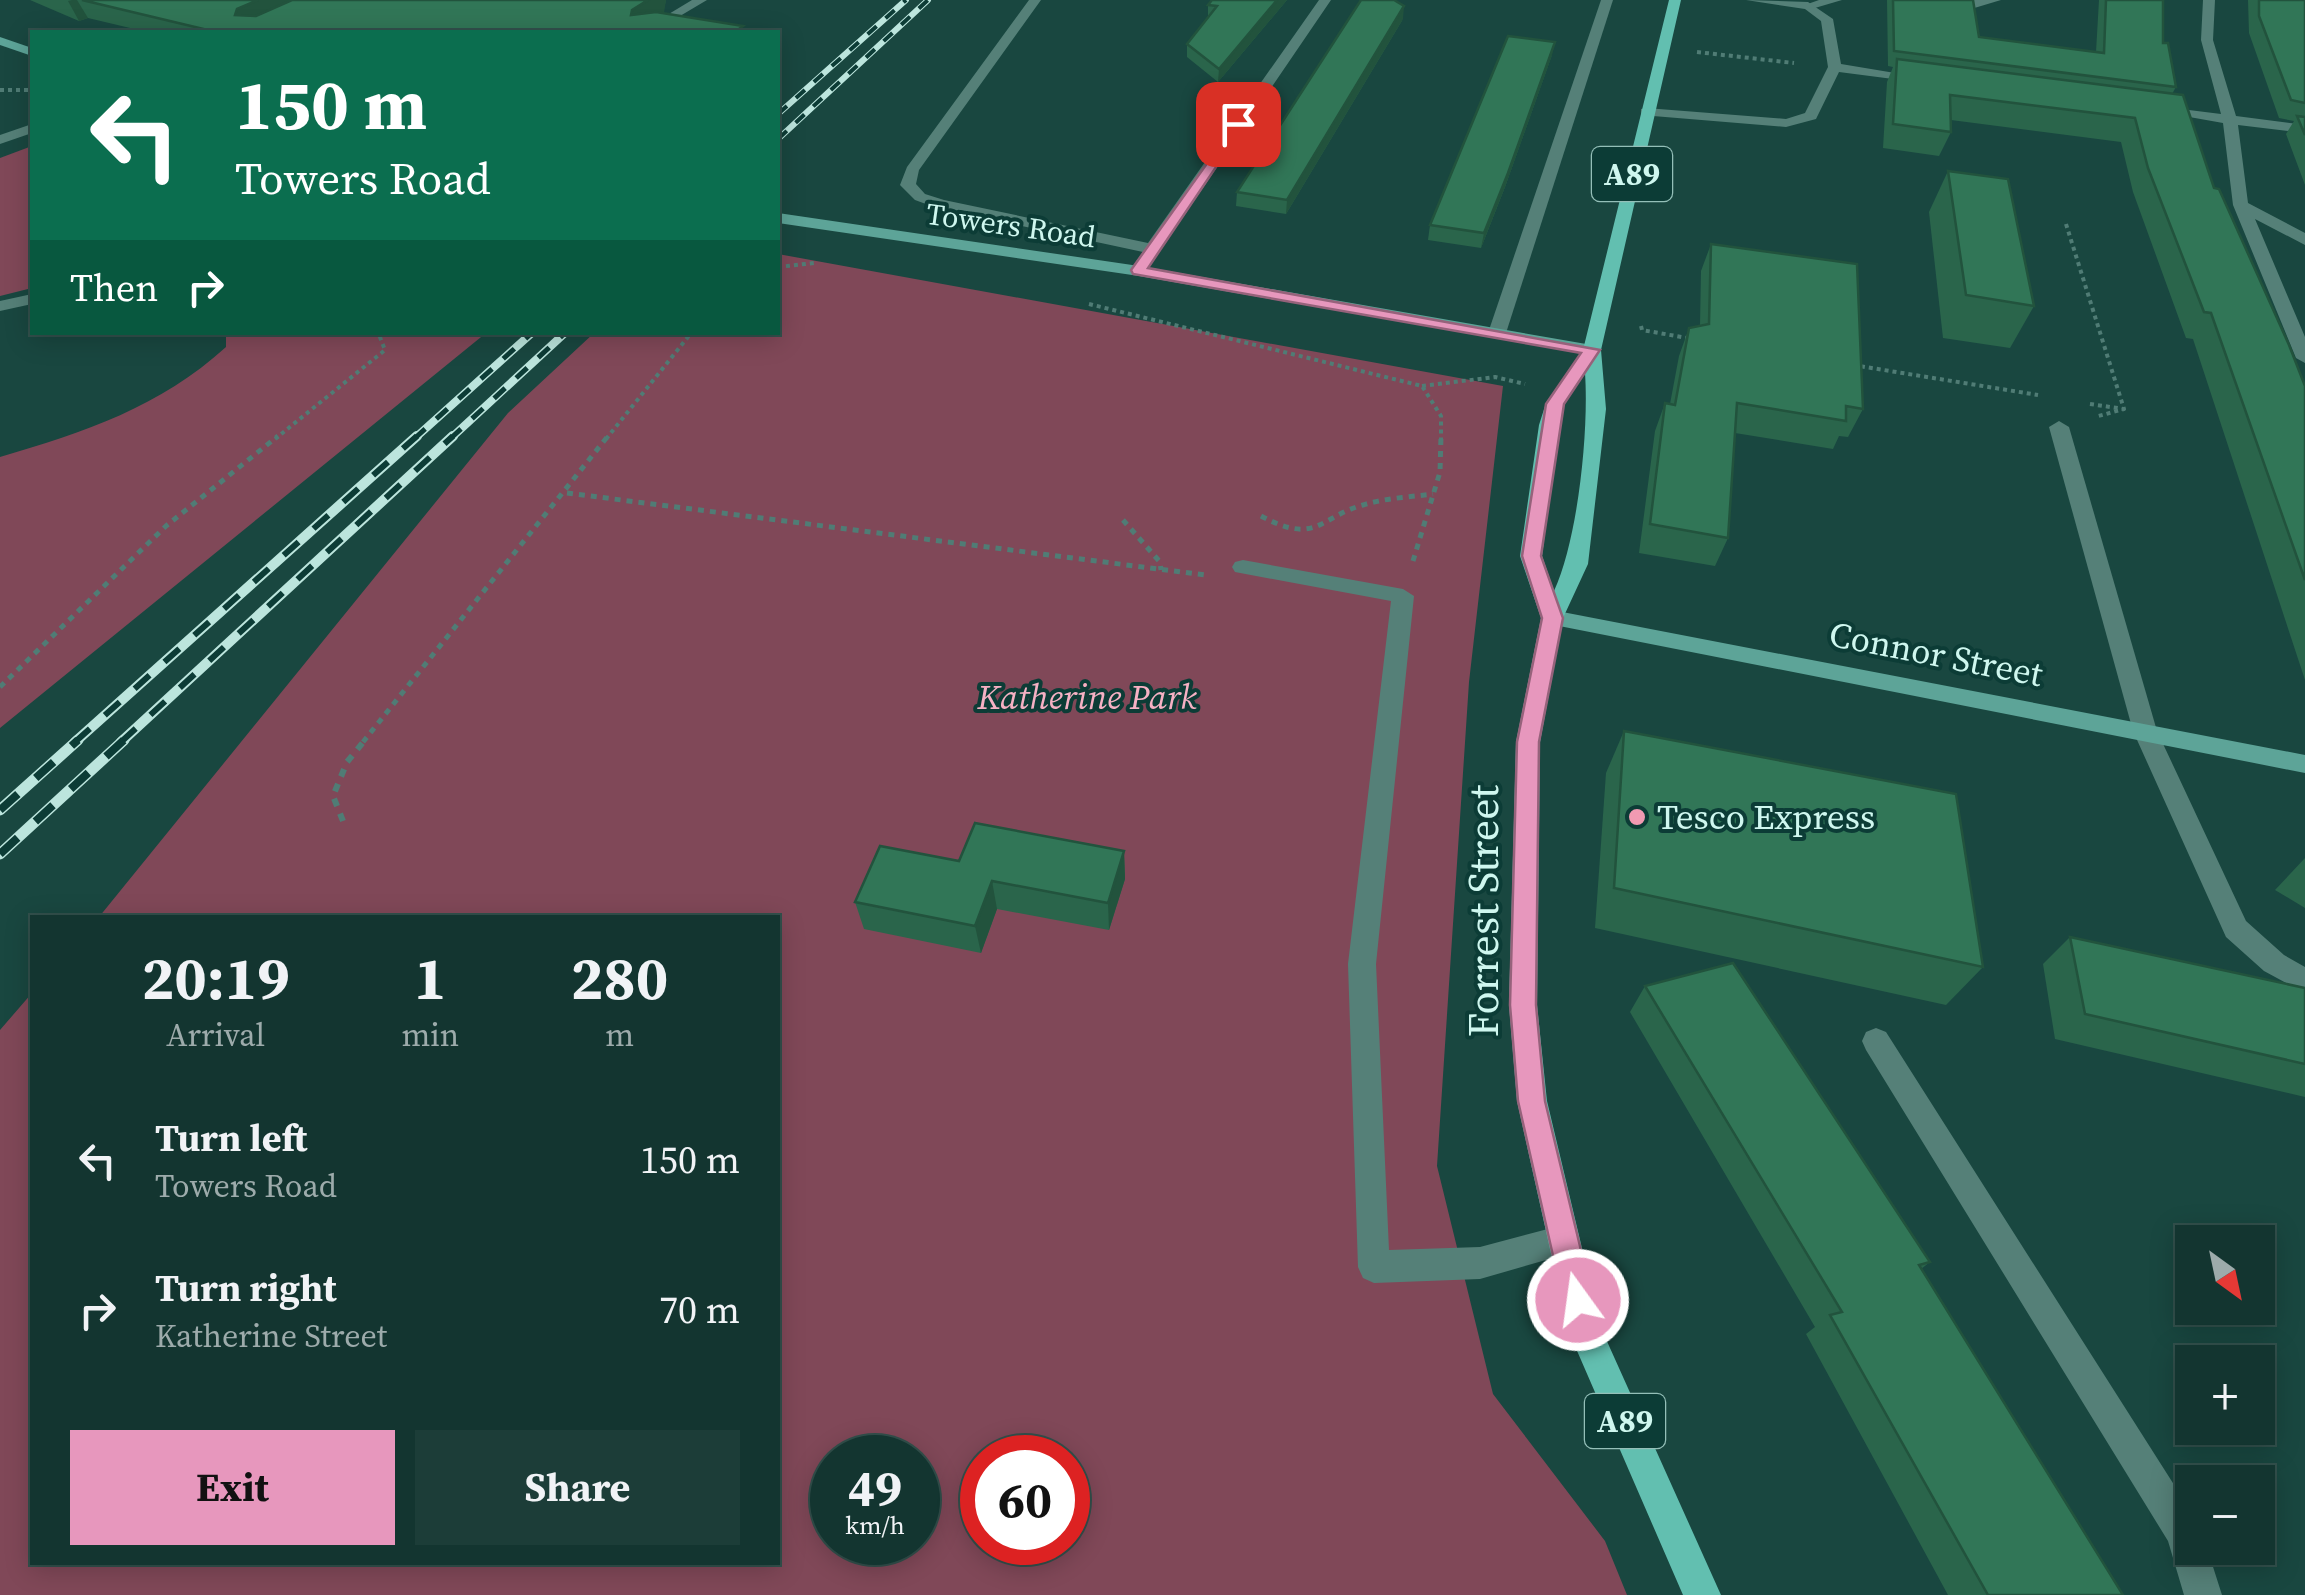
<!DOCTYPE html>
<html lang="en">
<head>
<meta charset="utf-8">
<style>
	body { margin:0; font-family:"Source Serif 4",serif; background:#1c3d38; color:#f1f3f6; height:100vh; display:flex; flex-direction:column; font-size:38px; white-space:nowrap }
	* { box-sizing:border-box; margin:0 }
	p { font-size:32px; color:#9dabab }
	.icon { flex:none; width:55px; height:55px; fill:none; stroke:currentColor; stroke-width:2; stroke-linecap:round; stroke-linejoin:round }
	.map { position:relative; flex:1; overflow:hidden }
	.side { position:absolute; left:30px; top:915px; width:750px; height:650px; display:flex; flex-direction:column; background:#133530; border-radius:0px; box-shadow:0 5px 25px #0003,0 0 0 2px #32504c }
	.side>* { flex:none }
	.banner { position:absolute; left:30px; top:30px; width:750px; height:305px; border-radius:0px; box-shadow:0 5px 25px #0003,0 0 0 2px #32504c; background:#0b6e4f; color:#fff; overflow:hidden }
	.needle { width:65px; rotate:147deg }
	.tools { position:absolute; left:2175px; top:1225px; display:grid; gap:20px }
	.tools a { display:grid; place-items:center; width:100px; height:100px; border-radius:0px; background:#133530; box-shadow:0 5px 25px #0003,0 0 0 2px #32504c; font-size:50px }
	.speed { position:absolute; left:810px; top:1435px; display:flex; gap:20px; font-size:50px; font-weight:700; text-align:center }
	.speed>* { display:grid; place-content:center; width:130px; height:130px; border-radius:50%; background:#133530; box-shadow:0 5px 25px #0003,0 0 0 2px #32504c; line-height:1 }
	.speed small { font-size:25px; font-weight:400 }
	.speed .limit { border:15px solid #d22; background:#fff; color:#111 }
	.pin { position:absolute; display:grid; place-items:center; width:85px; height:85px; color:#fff; margin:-42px; border-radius:20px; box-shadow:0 5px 15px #0006 }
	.me { position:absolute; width:110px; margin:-55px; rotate:346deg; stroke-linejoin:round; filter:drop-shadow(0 0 8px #0008) }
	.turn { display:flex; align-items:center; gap:35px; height:210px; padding:0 40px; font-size:45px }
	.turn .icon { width:130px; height:130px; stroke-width:2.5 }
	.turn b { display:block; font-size:70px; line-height:85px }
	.then { display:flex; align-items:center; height:95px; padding:0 40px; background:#0003; gap:20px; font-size:38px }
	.eta { display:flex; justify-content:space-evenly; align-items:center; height:170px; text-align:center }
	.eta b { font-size:60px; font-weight:700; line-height:70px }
	.primary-button { display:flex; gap:20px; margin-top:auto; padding:20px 40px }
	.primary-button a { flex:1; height:115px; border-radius:0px; background:#e797bd; color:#111; font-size:40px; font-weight:700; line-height:115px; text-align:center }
	.primary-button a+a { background:#1c3d38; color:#f1f3f6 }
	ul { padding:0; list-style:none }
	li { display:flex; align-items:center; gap:30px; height:150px; padding:0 40px }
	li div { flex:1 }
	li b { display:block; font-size:38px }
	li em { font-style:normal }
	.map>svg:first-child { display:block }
	.green { fill:#804858; fill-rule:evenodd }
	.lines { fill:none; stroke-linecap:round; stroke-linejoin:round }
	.path-far2 { stroke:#507c75; stroke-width:4; stroke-dasharray:4 4; stroke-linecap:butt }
	.path-far1 { stroke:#507c75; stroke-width:5; stroke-dasharray:6 6; stroke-linecap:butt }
	.path { stroke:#507c75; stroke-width:6; stroke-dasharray:8 8; stroke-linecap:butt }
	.service { fill:#558078; fill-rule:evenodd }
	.minor { fill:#558078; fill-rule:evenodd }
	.secondary { fill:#5da498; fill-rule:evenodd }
	.primary { fill:#62bfb0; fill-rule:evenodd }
	.rail-far3-casing { stroke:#bce5dd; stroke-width:6 }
	.rail-far2-casing { stroke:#bce5dd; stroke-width:8 }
	.rail-far1-casing { stroke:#bce5dd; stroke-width:10 }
	.rail-casing { stroke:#bce5dd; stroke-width:11 }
	.rail-far3 { stroke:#0c3c36; stroke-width:4; stroke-dasharray:12; stroke-linecap:butt }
	.rail-far2 { stroke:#0c3c36; stroke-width:5; stroke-dasharray:15; stroke-linecap:butt }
	.rail-far1 { stroke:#0c3c36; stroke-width:6; stroke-dasharray:20; stroke-linecap:butt }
	.rail { stroke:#0c3c36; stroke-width:8; stroke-dasharray:24; stroke-linecap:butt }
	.wall { fill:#2a654b }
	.shaded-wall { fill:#22533d }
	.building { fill:#317657; stroke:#22533d; stroke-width:2.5 }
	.route { fill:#e797bd; stroke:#96627b; stroke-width:2.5 }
	.poi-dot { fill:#f19ab2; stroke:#0c3c36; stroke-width:4 }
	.labels { text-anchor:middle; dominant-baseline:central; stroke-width:8; stroke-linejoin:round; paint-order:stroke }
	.far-street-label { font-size:30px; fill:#cff7ef; stroke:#0c3c36 }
	.shield { fill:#0c3c36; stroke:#94bfb8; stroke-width:2.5 }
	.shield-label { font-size:32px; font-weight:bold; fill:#cff7ef }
	.street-label { font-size:35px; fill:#cff7ef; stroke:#0c3c36 }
	.park-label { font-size:35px; font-style:italic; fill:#f6b1c4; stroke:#0c3c36 }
	.poi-label { font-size:35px; fill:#cff7ef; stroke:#0c3c36; text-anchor:start }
	.near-street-label { font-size:42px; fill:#cff7ef; stroke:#0c3c36 }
</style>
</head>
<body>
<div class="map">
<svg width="2305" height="1595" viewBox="0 0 2305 1595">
	<rect width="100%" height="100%" fill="#194740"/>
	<!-- green -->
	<g class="green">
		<polygon points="32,146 32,288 0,296 0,158"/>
		<path d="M778,254L1503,386L1469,682L1437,1166L1493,1394L1605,1541L1627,1595H0V1030L32,993V1562H778V918L99,917L508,413L594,333L778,332ZM832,1458H918V1542H832ZM982,1458H1068V1542H982Z"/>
		<path d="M226,333H486L0,728V457C85,432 160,407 226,347Z"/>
	</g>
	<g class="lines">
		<!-- path-far2 -->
		<g class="path-far2">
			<polyline points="1697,52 1794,63"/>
			<polyline points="0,90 32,90"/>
			<polyline points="2066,224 2124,409 2095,417"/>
			<polyline points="778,267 814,263"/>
			<polyline points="1089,304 1422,386 1441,416 1441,439"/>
			<polyline points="1641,326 1642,330 1693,339"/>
			<polyline points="1853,365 2038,395"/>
			<polyline points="1422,386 1495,377 1525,384"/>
			<polyline points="2090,404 2124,409"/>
			<polyline points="275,439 385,350 378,332"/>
			<polyline points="606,439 692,332"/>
		</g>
		<!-- path-far1 -->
		<g class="path-far1">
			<polyline points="567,493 1205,575"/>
			<path d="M1261,516C1317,546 1319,517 1363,505C1385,498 1410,497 1433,494"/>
			<polyline points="1123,520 1160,562 1161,570"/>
			<polyline points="1413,561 1440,472 1441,436"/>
			<polyline points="0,687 166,526 278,436"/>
			<polyline points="363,742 608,436"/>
		</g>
		<!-- path -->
		<polyline class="path" points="343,821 333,796 347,762 365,740"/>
		<!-- service -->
		<g class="service">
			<polygon points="1601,0 1613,0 1506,333 1491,337 1488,333"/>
			<polygon points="1842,0 1808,10 1802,6 1819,0"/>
			<polygon points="1926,0 2001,0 1971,9"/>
			<polygon points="32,124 32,133 0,144 0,135"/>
			<polygon points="32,294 32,304 0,311 0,301"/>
			<polygon points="2059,421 2069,427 2157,731 2145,740 2133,731 2049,427"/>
			<polygon points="1243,560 1403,589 1414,596 1376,964 1389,1250 1480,1247 1563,1225 1574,1230 1579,1241 1574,1252 1480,1279 1374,1283 1363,1278 1358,1267 1348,964 1391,601 1235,572 1232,567 1235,562"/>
			<polygon points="1876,1028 1886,1032 2192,1513 2192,1548 2207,1548 2222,1595 2184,1595 2168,1541 1866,1050 1862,1041 1866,1032"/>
		</g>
		<!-- minor -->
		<g class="minor">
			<polygon points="692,0 707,0 653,32 639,32"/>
			<polygon points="1029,0 1041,0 919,170 916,184 925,194 944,200 1148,243 1319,0 1331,0 1149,267 1143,268 1135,263 1143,252 934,207 915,200 900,185 907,167"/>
			<polygon points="1746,0 1808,2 1833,19 1841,64 1931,79 1924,83 1839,72 1816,119 1786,127 1641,115 1641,109 1646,108 1786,119 1805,113 1828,67 1821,21 1805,9"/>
			<polygon points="2203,0 2215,0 2213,40 2236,116 2305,125 2305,133 2238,125 2248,203 2305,233 2305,245 2255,219 2305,337 2305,363 2296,358 2233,205 2223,123 2150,110 2157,106 2221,114 2201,40"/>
			<polygon points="2145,722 2157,731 2246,921 2284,955 2305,967 2305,993 2264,971 2226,937 2133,731"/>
		</g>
		<!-- secondary -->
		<g class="secondary">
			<polygon points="0,37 32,48 32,56 0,45"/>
			<polygon points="778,213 1139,266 1592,345 1601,350 1592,355 1139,276 778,223"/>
			<polygon points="1552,610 2305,755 2305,773 1544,623 1541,618 1544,613"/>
		</g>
		<!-- primary -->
		<path class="primary" d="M1669,0H1681L1601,350L1606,409L1588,564L1563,618L1540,742L1537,1005L1547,1101L1601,1328L1721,1595H1683L1568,1330L1517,1101L1509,1005L1516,742L1541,618L1520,556L1539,425L1546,403L1583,350ZM1585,373C1589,431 1578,539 1554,591L1542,556L1559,425L1564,403Z"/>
		<!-- rail-far3 casing -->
		<g class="rail-far3-casing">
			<g id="rail-far3">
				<polyline points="778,114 906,0"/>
				<polyline points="778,139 928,0"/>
			</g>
		</g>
		<!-- rail-far2 casing -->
		<g class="rail-far2-casing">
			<g id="rail-far2">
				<polyline points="414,439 533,332"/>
				<polyline points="450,439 566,332"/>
			</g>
		</g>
		<!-- rail-far1 casing -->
		<g class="rail-far1-casing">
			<g id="rail-far1">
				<polyline points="75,742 417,436"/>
				<polyline points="121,742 453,436"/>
			</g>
		</g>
		<!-- rail casing -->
		<g class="rail-casing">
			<g id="rail">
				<polyline points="0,810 78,740"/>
				<polyline points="0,854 124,740"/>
			</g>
		</g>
		<!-- rail-far3 -->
		<use href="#rail-far3" class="rail-far3"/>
		<!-- rail-far2 -->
		<use href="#rail-far2" class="rail-far2"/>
		<!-- rail-far1 -->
		<use href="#rail-far1" class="rail-far1"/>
		<!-- rail -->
		<use href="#rail" class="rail"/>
	</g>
	<!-- wall -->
	<g class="wall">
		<polygon points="30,0 666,0 663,13 744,32 147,32 88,18 79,21"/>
		<polygon points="1287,0 1218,82 1187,57 1187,44 1208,18 1208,5"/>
		<polygon points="1887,0 1973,0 1979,37 2096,52 2099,0 2163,0 2163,43 2176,87 2172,94 2305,386 2305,680 2193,339 2186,338 2133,192 2121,142 1951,120 1951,132 1939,156 1883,148 1887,82 1893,67 1888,66"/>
		<polygon points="2248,0 2305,0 2305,185 2286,134 2294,121 2279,118 2249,33"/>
		<polygon points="1403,19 1286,214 1236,206 1237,192"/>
		<polygon points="1552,55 1505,187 1481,248 1428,240 1430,225"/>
		<polygon points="1948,171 2034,306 2010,348 1943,338 1929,212"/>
		<polygon points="1711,244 1863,409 1848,437 1839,436 1833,449 1735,433 1728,538 1715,566 1639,553 1655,431 1665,403 1670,404 1679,356 1689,328 1700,326 1701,271"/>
		<polygon points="1624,731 1983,967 1946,1005 1595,928 1606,773"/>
		<polygon points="1124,851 1125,879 1109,930 997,909 981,953 864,929 855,902 959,861"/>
		<polygon points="2305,858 2305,908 2275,890"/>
		<polygon points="2070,937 2305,988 2305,1097 2055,1039 2043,964"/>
		<polygon points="1645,986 1930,1262 1921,1269 2123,1595 1948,1595 1806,1334 1815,1327 1630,1012"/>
	</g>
	<!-- shaded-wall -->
	<g class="shaded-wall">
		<polygon points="72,0 77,0 88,18 79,21 68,1"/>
		<polygon points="258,0 309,0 246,29 235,15 237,9"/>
		<polygon points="648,0 666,0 664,13 637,29 631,15 632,10"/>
		<polygon points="1277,0 1287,0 1218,82 1219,69"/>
		<polygon points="1404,6 1403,19 1286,214 1287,200"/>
		<polygon points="1555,42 1552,55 1505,187 1481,248 1484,233"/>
		<polygon points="1124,851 1125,879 1109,930 1108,903"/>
		<polygon points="992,881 997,909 981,953 975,926"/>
	</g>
	<!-- building -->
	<g class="building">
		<polygon points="82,0 258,0 237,9 235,15 256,16 292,0 648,0 632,10 631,15 656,12 743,26 735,32 216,32"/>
		<polygon points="1212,0 1277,0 1219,69 1187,44 1217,6 1208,5"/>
		<polygon points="1361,0 1394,0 1404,6 1287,200 1237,192"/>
		<polygon points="1893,0 1973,0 1979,37 2104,53 2106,0 2163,0 2163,43 2168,43 2176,87 1894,51"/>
		<polygon points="2259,0 2305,0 2305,103 2291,100 2259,16"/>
		<polygon points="1508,36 1555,42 1508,173 1484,233 1430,225"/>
		<polygon points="1897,59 2183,95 2214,188 2219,189 2289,345 2305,386 2305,580 2211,313 2204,312 2148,168 2135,118 1950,95 1951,132 1893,124"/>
		<polygon points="2297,116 2305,117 2305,135"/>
		<polygon points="1948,171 2008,179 2034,306 1966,295"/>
		<polygon points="1711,244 1857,264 1863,409 1846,406 1846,421 1737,403 1728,538 1650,524 1665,403 1675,405 1689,328 1709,324"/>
		<polygon points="1624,731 1956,794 1983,967 1614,888"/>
		<polygon points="975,823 1124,851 1108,903 992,881 975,926 855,902 880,846 959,861"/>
		<polygon points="2070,937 2305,988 2305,1064 2085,1014"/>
		<polygon points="1733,963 1930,1262 1919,1265 2123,1595 1988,1595 1830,1315 1842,1312 1645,986"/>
	</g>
	<!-- route -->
	<polygon class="route" points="1238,120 1245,124 1148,268 1600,350 1564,404 1541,556 1563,618 1539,742 1536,1005 1545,1101 1593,1300 1589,1311 1578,1316 1567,1311 1563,1300 1518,1101 1510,1005 1517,742 1542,618 1522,556 1546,404 1581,353 1133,274 1131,270"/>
	<!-- markers -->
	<circle class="poi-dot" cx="1637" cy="817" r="10"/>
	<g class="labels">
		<!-- far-street labels -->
		<g class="far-street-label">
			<text transform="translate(1011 225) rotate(8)">Towers Road</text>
		</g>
		<!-- shield labels -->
		<g class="shield">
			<rect x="1592" y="147" width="80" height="54" rx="8"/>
			<rect x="1585" y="1394" width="80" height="54" rx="8"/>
		</g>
		<g class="shield-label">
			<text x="1632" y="174">A89</text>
			<text x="1625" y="1421">A89</text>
		</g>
		<!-- street labels -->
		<g class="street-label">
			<text transform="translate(1936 654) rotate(11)">Connor Street</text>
		</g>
		<!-- park labels -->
		<g class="park-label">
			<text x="1087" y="697">Katherine Park</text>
		</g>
		<!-- poi labels -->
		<g class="poi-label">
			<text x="1657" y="817">Tesco Express</text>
		</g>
		<!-- near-street labels -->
		<g class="near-street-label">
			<text transform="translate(1483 911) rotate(-90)">Forrest Street</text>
		</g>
	</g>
</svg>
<div class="tools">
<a><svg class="needle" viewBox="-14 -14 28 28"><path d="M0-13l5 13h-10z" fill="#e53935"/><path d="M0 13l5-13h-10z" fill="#9dabab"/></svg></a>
<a>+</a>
<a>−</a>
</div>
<div class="speed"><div>49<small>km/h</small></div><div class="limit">60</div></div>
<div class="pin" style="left:1238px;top:124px;background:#d93025"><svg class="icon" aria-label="arrive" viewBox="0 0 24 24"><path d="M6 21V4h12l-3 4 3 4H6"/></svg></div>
<svg class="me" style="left:1578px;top:1300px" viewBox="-20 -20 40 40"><circle r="17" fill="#e797bd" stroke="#fff" stroke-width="3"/><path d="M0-11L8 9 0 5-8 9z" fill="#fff"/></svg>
<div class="banner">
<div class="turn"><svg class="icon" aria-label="left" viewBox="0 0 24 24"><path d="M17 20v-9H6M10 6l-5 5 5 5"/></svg><div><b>150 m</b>Towers Road</div></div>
<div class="then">Then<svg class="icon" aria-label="right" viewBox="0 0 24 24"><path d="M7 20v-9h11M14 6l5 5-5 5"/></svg></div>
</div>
<section class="side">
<div class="eta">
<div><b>20:19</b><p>Arrival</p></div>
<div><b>1</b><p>min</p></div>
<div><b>280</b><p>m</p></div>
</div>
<ul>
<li><svg class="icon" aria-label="left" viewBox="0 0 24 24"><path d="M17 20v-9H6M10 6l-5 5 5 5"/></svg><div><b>Turn left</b><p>Towers Road</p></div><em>150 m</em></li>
<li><svg class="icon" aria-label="right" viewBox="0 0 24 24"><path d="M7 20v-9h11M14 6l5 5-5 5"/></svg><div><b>Turn right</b><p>Katherine Street</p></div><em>70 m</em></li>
</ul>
<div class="primary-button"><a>Exit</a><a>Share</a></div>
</section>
</div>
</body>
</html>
